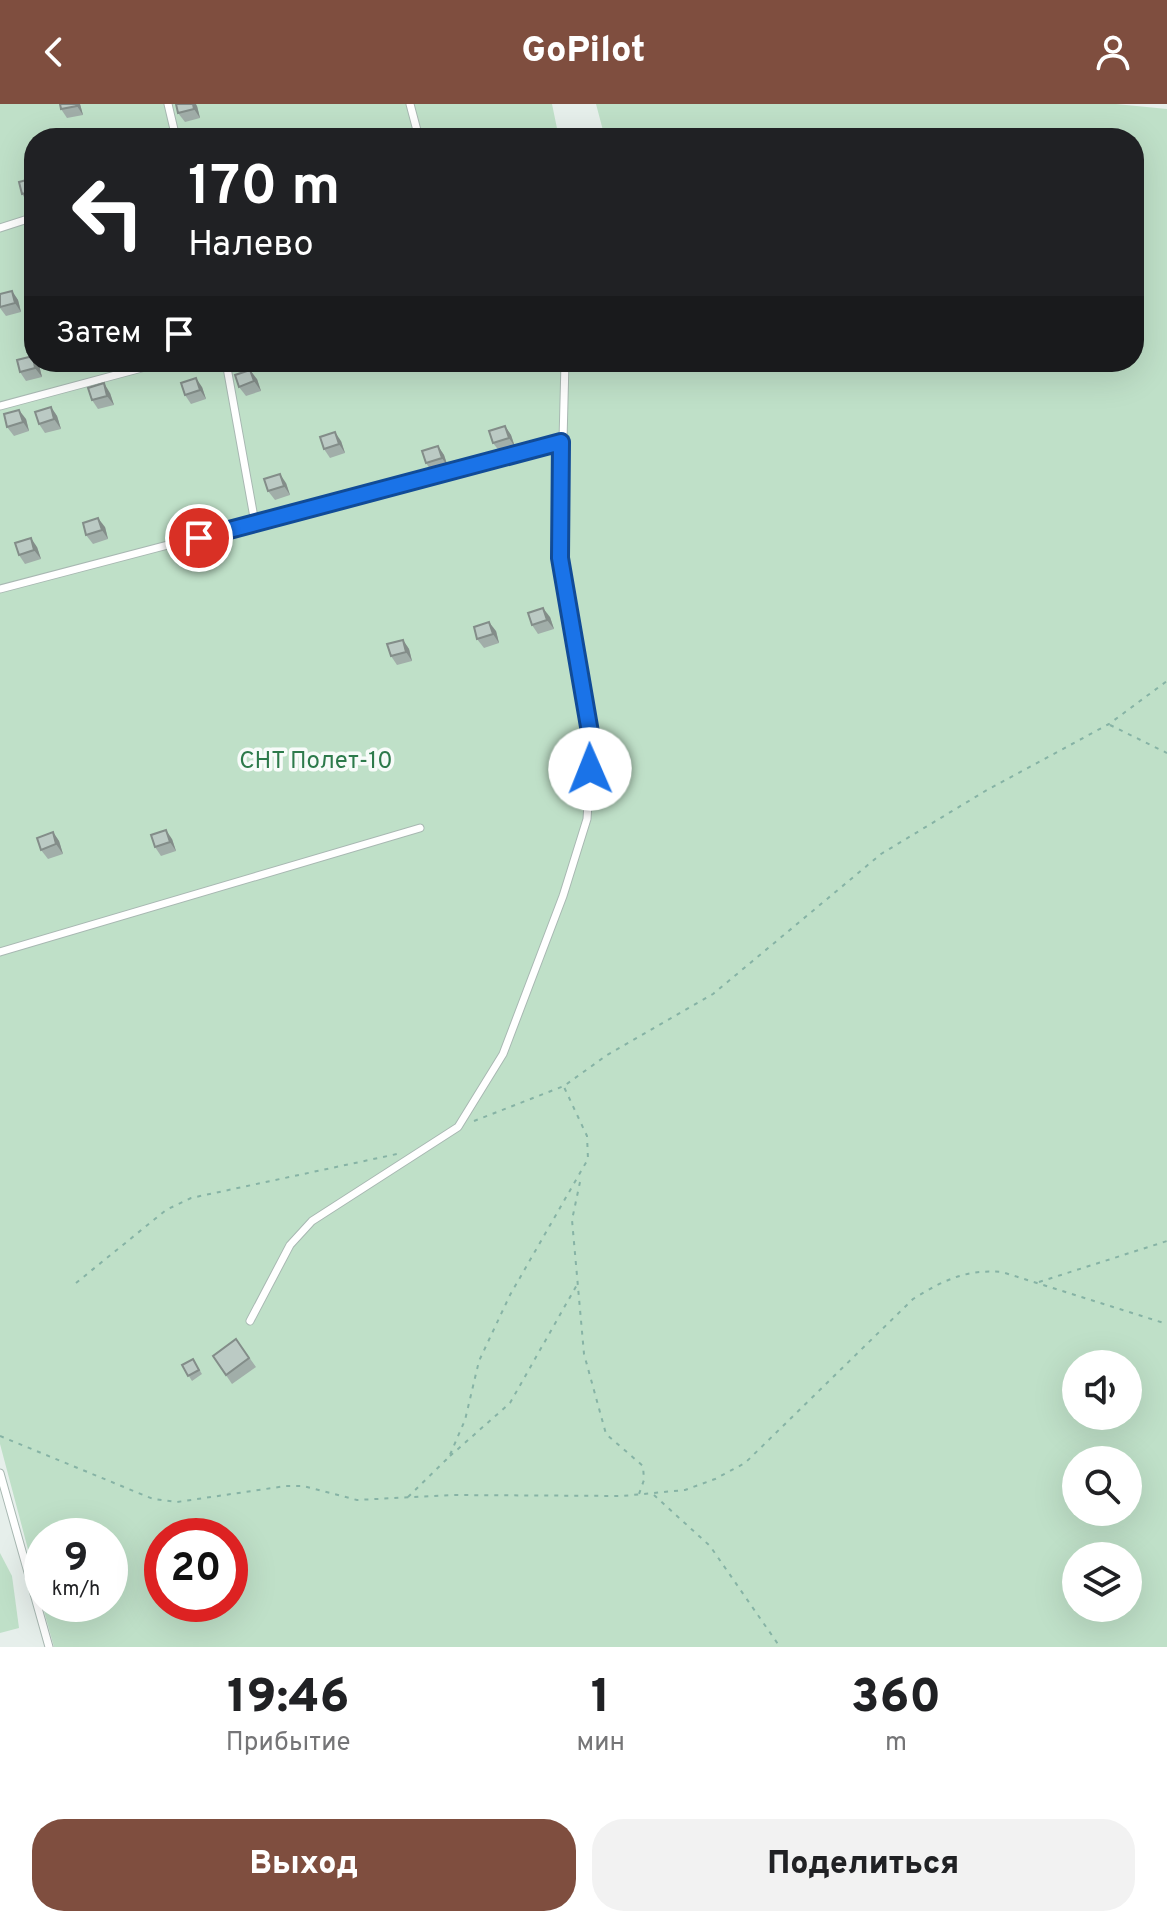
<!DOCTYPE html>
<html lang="ru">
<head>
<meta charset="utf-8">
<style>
	body { margin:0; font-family:Overpass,sans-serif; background:#f2f2f2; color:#202124; height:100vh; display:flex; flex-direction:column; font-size:30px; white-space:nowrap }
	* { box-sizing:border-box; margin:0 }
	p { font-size:26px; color:#757577 }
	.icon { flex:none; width:44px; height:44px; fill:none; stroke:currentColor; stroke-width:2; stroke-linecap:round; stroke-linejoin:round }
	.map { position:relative; height:1543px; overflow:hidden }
	.drawer { display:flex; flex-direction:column; background:#fff; flex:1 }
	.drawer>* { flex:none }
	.banner { position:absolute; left:24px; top:24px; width:1120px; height:244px; border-radius:32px; box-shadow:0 8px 32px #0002; background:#202124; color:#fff; overflow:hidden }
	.tools { position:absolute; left:1062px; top:1246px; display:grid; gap:16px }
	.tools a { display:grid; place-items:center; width:80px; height:80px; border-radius:50%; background:#fff; box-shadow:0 8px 32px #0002; font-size:40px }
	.speed { position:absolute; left:24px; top:1414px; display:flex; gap:16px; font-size:40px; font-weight:700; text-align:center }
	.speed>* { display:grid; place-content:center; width:104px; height:104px; border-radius:50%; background:#fff; box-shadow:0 8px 32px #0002; line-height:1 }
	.speed small { font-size:20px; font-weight:400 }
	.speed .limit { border:12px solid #d22; background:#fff; color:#111 }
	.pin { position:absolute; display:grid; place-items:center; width:68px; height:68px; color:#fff; margin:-34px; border:4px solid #fff; border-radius:50%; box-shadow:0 2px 8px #0007 }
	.me { position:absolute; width:88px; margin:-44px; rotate:359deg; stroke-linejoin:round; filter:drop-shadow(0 0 6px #0008) }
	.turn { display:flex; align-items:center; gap:28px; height:168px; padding:0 32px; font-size:36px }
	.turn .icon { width:104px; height:104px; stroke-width:2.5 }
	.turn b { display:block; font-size:56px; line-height:68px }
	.then { display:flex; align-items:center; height:76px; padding:0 32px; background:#0003; gap:16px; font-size:30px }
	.eta { display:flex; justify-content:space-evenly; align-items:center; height:136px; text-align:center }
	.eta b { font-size:48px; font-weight:800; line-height:56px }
	.button { display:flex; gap:16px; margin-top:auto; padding:16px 32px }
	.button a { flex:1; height:92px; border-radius:32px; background:#7f4e3f; color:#fff; font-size:32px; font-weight:800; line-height:92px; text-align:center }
	.button a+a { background:#f2f2f2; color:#202124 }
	header { display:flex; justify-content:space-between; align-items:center; height:104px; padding:0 32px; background:#7f4e3f; color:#fff; font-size:36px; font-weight:800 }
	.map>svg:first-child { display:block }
	.green { fill:#bfe0c8; fill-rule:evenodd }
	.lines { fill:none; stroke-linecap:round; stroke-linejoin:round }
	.lane-casing { stroke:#a8b8b2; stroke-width:9 }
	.path { stroke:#86b3a5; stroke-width:2; stroke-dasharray:4 6; stroke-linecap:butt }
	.lane { stroke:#fff; stroke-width:7 }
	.wall { fill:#a1aea9 }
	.shaded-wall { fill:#838d89 }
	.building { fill:#bbcac4; stroke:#838d89; stroke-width:2 }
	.route-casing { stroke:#114b97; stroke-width:20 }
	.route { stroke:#1a73e8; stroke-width:14 }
	.labels { text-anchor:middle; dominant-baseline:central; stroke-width:7; stroke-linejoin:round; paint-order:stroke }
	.park-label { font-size:24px; fill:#2d7a4b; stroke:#f7fbf9 }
</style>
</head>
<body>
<header><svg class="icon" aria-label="back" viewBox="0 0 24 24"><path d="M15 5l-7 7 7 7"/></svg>GoPilot<svg class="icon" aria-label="person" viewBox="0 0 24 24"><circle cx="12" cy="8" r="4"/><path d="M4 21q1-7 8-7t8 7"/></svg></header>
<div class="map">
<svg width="1167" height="1543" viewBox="0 0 1167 1543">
	<rect width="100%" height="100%" fill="#e6efeb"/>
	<!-- green -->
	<g class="green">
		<path d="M0,0H552L559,34H34V258H1134V34H605L596,0H1116L1167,5V1543H54L42,1500H110V1432H42V1498L0,1340ZM1076,1260H1128V1312H1076ZM1076,1356H1128V1408H1076ZM162,1432H230V1500H162ZM1076,1452H1128V1504H1076Z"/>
		<polygon points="0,1449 12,1472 19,1524 0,1529"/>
	</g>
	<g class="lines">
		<!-- lane casing -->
		<g class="lane-casing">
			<g id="lane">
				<polyline points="168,0 176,34"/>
				<polyline points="410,0 419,34"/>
				<polyline points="0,124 34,113"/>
				<polyline points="226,258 255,419"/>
				<polyline points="0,302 164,258"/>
				<polyline points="0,485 561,338"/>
				<polyline points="0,848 420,724"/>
				<polyline points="250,1217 290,1141 312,1117 458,1023 503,950 563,792 587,715 592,640 560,454 565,258"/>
				<polyline points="0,1369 49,1543"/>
			</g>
		</g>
		<!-- path -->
		<g class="path">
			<polyline points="1110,621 1167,649"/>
			<polyline points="474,1017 564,982 607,951 713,890 881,750 987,686 1109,620 1167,577"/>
			<polyline points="580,1078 572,1116 584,1250 606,1330 643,1362 644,1376 639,1390"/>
			<polyline points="1039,1178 1167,1137"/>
			<polyline points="76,1179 166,1106 191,1094 397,1050"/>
			<path d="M0,1332L153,1395L177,1398L286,1382H303L357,1396L453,1391L622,1392L685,1386L715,1375L745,1359L913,1195C944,1176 966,1165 1002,1168L1167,1220"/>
			<polyline points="450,1352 510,1299 578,1179"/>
			<polyline points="654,1391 710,1442 780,1543"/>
			<polyline points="408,1393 449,1353 465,1316 479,1257 510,1191 588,1055 587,1032 564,983"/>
		</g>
		<!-- lane -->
		<use href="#lane" class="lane"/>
	</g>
	<!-- wall -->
	<g class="wall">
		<polygon points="80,0 83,11 67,14 61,5"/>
		<polygon points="197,2 200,14 185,18 178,9"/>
		<polygon points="34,74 34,98 28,99 22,90"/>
		<polygon points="12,187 18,196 21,208 6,212 0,204 0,190"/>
		<polygon points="33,252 34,258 39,261 42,273 26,277 20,268"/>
		<polygon points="257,275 261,287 246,292 239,283"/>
		<polygon points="202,283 206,295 191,300 185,291"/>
		<polygon points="110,289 114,301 98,305 92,296"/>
		<polygon points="51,303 57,312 61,325 45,329 39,320"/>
		<polygon points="26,315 29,327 14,332 7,323"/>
		<polygon points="505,322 511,331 515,343 500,348 493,339"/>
		<polygon points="341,337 345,349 330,354 324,345"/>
		<polygon points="438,342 444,351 448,363 433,369 426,359"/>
		<polygon points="286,379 290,391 275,396 268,387"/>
		<polygon points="105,423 108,435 93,440 86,431"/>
		<polygon points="37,443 41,455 25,460 19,451"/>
		<polygon points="550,513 554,525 538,530 532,521"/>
		<polygon points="496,527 499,539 484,544 477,535"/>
		<polygon points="403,536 409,545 412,557 397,561 391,552"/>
		<polygon points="53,728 59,737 63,750 48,755 41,746"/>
		<polygon points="172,735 176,747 161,752 155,743"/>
		<polygon points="236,1235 256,1263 232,1280 213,1252"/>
		<polygon points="193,1255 202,1270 192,1277 182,1261"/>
	</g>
	<!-- shaded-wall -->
	<g class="shaded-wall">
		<polygon points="76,0 80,0 83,11 77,2"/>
		<polygon points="193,0 196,0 197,2 200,14 194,5"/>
		<polygon points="12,187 18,196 21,208 15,199"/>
		<polygon points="33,252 34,258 37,258 39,261 42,273 35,264"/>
		<polygon points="250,266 257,275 261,287 254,277"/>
		<polygon points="196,274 202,283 206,295 200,286"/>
		<polygon points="104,279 110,289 114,301 107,292"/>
		<polygon points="51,303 57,312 61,325 54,315"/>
		<polygon points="19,306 26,315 29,327 23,318"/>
		<polygon points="505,322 511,331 515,343 509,334"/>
		<polygon points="335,328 341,337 345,349 339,340"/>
		<polygon points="438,342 444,351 448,363 442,354"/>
		<polygon points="280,370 286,379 290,391 284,382"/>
		<polygon points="98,414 105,423 108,435 102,426"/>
		<polygon points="31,434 37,443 41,455 34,446"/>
		<polygon points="543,504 550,513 554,525 547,516"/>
		<polygon points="489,518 496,527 499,539 493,530"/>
		<polygon points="403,536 409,545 412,557 406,548"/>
		<polygon points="166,726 172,735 176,747 170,738"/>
		<polygon points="53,728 59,737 63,750 56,740"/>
	</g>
	<!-- building -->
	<g class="building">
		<polygon points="60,0 76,0 77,2 61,5"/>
		<polygon points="176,0 193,0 194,5 178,9"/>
		<polygon points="34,74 34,87 22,90 19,78"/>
		<polygon points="12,187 15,199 0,203 0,190"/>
		<polygon points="33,252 35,264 20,268 17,256"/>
		<polygon points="250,266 254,277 239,283 235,271"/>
		<polygon points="196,274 200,286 185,291 181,279"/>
		<polygon points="104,279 107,292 92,296 88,284"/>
		<polygon points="51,303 54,315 39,320 35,308"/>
		<polygon points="19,306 23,318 7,323 4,310"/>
		<polygon points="505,322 509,334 493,339 489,327"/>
		<polygon points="335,328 339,340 324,345 320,333"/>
		<polygon points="438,342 442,354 426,359 422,347"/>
		<polygon points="280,370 284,382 268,387 264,375"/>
		<polygon points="98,414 102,426 86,431 83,419"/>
		<polygon points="31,434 34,446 19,451 15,439"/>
		<polygon points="543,504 547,516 532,521 528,509"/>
		<polygon points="489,518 493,530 477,535 474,523"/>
		<polygon points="403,536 406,548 391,552 387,540"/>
		<polygon points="166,726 170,738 155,743 151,731"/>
		<polygon points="53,728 56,740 41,746 37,734"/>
		<polygon points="236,1235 249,1254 226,1271 213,1252"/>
		<polygon points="193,1255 199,1266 188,1272 182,1261"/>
	</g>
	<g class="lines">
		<!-- route casing -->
		<g class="route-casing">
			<polyline id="route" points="199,434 561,338 560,454 592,640 590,665"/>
		</g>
		<!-- route -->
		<use href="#route" class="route"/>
	</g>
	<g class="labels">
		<!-- park labels -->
		<g class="park-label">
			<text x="316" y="658">СНТ Полет-10</text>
		</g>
	</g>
</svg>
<div class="tools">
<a><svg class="icon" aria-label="sound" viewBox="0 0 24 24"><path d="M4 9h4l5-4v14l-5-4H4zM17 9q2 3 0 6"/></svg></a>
<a><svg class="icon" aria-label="search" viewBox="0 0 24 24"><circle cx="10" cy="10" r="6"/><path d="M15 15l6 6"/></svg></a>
<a><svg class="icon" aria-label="layers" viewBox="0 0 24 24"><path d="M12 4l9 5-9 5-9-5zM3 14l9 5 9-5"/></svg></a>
</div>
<div class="speed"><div>9<small>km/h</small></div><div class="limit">20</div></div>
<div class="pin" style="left:199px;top:434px;background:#d93025"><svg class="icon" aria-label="arrive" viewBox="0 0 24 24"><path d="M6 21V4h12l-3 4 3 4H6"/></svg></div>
<svg class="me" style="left:590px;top:665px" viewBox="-20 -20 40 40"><circle r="19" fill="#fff"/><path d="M0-13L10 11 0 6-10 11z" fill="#1a73e8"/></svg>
<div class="banner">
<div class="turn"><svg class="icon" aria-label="left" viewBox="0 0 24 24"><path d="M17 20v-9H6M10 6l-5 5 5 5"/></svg><div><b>170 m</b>Налево</div></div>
<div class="then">Затем<svg class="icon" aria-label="arrive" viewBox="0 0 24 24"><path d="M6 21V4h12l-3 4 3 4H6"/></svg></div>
</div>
</div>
<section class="drawer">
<div class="eta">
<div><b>19:46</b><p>Прибытие</p></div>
<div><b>1</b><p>мин</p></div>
<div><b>360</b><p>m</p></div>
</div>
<div class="button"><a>Выход</a><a>Поделиться</a></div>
</section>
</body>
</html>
